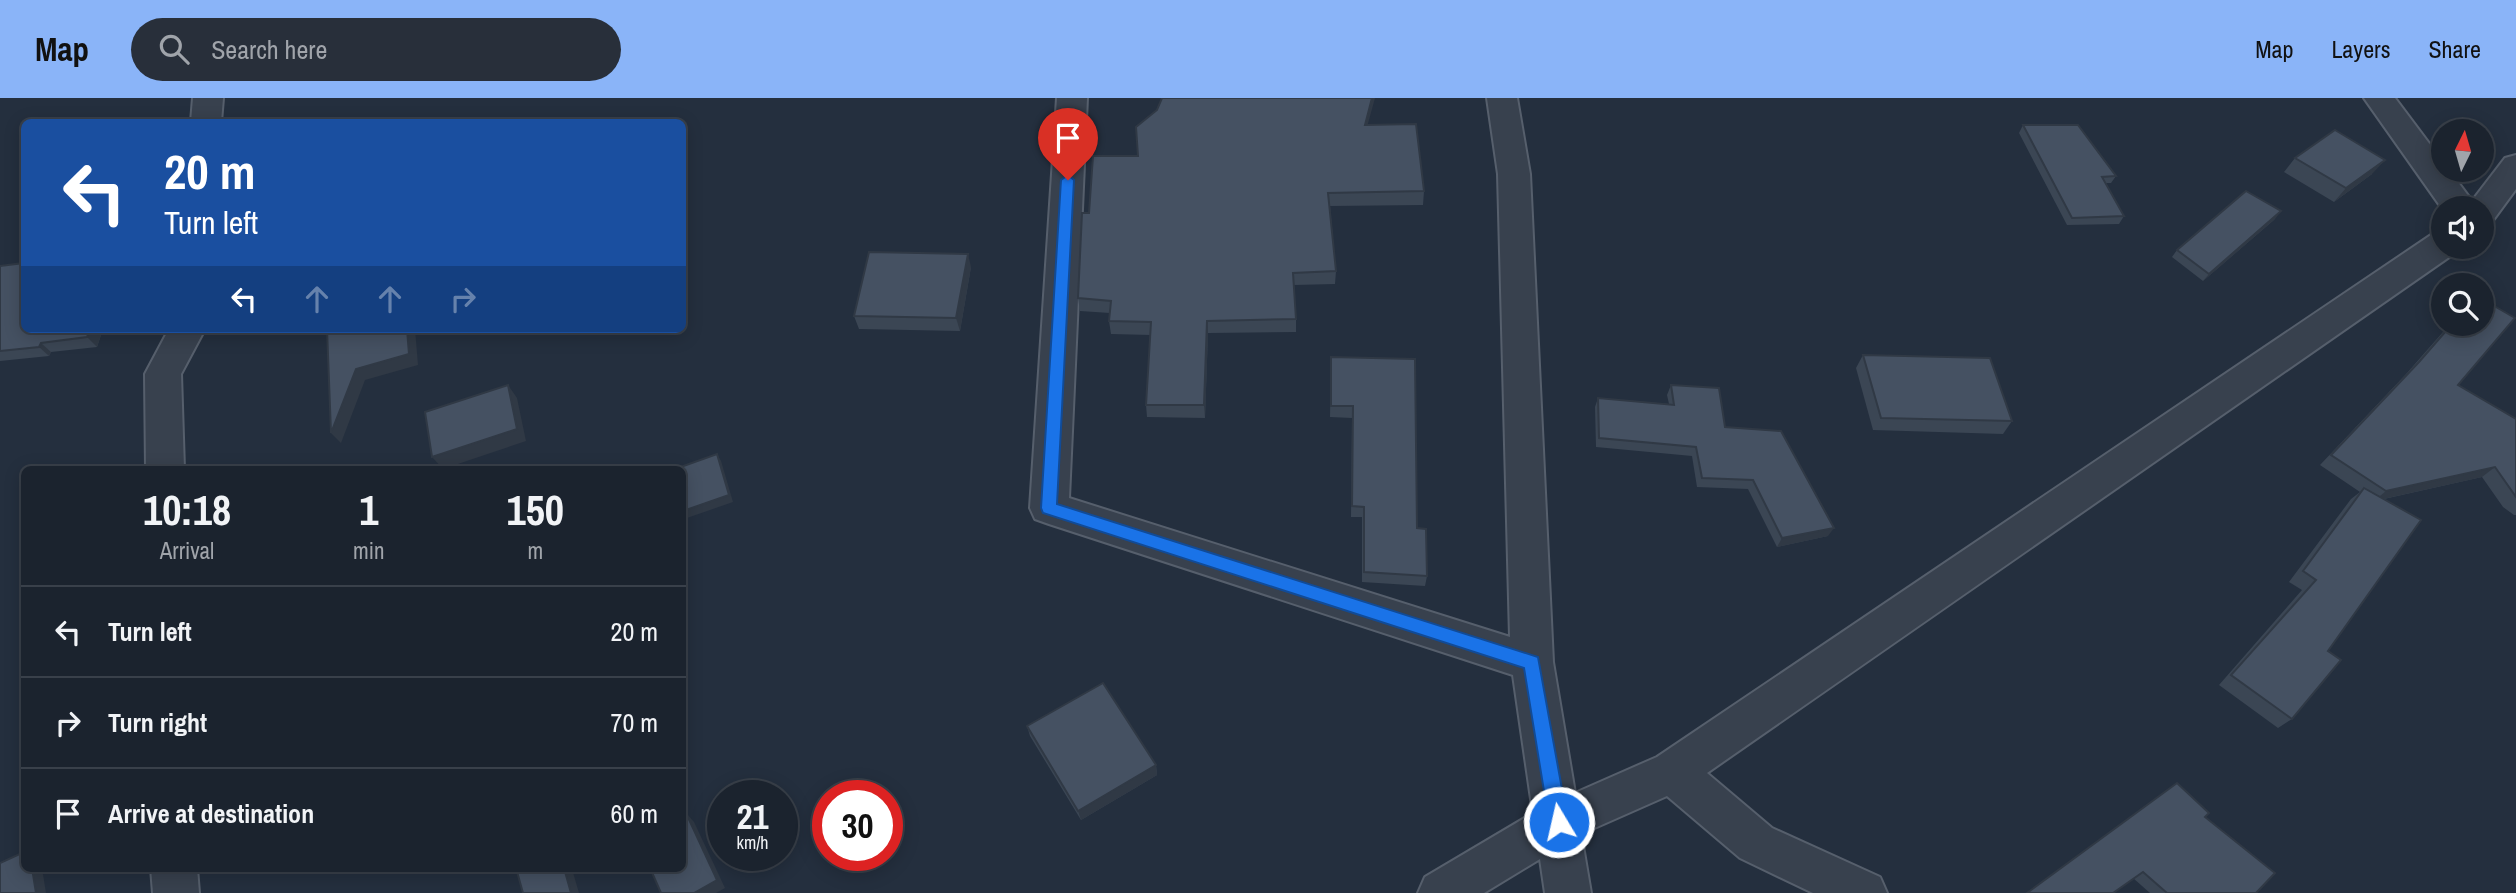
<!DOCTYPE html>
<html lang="en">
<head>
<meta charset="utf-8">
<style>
	body { margin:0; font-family:"Archivo Narrow",sans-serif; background:#282f3a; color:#f1f3f6; height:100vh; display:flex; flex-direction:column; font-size:26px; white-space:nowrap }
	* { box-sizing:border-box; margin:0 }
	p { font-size:23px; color:#a0a4aa }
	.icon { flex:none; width:38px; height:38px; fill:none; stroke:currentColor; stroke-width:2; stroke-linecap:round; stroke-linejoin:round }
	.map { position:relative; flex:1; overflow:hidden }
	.details { position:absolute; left:21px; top:368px; width:665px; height:406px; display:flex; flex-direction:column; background:#1b232e; border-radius:10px; box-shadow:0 4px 18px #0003,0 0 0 2px #39404a }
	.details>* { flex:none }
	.banner { position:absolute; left:21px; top:21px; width:665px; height:214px; border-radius:10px; box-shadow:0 4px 18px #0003,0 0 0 2px #39404a; background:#1a4fa0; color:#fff; overflow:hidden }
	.needle { width:46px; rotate:5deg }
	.controls { position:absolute; left:2431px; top:21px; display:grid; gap:14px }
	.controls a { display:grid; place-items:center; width:63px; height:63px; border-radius:50%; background:#1b232e; box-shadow:0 4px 18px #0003,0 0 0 2px #39404a; font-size:35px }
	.speed { position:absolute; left:707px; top:682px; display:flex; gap:14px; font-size:35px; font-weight:700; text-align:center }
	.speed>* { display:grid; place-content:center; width:91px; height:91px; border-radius:50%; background:#1b232e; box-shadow:0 4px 18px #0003,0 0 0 2px #39404a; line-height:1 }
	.speed small { font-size:18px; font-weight:400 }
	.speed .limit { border:10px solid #d22; background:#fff; color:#111 }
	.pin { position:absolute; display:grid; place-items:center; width:60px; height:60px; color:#fff; margin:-72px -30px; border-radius:50% 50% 50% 0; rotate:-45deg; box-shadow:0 0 7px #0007 }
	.pin .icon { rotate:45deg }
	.me { position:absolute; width:77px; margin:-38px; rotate:351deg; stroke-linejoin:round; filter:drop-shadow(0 0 5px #0008) }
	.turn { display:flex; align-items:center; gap:24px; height:147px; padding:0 28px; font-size:32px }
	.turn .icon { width:91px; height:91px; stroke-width:2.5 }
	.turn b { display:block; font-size:49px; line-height:60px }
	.lanes { display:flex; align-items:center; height:66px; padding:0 28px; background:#0003; justify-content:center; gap:35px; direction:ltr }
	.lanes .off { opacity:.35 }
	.eta { display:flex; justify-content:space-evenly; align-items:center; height:119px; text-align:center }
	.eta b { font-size:42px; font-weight:700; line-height:49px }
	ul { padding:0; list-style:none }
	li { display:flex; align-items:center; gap:21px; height:91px; padding:0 28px; border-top:2px solid #39404a }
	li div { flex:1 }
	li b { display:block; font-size:26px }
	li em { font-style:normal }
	header { display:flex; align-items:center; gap:42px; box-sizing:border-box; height:98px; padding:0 35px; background:#8ab4f8; color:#111 }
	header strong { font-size:33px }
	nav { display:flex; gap:38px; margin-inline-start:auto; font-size:24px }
	.search { width:490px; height:63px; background:#282f3a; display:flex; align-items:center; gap:18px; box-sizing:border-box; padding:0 24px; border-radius:38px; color:#a0a4aa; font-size:26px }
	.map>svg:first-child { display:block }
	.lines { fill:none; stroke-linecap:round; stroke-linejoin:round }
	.street-casing { stroke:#565f6c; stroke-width:4 }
	.street { fill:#38414e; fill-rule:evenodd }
	.wall { fill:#3b4654 }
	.shaded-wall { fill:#303945 }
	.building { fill:#455162; stroke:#303945; stroke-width:2 }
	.route { fill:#1a73e8; stroke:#114b97; stroke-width:2 }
</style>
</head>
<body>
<header>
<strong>Map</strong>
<div class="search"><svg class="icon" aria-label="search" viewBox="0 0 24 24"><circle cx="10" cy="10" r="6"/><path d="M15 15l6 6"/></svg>Search here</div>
<nav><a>Map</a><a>Layers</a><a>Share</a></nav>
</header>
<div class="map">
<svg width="2516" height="795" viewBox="0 0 2516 795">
	<rect width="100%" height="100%" fill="#242f3e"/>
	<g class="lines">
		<!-- street casing -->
		<g class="street-casing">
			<g id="street">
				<polygon points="193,0 223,0 221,24 191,24"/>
				<polygon points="1057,0 1087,0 1069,400 1510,539 1498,76 1487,0 1517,0 1530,76 1553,564 1575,695 1657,659 2431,137 2443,134 2443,149 2458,149 2455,155 1707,675 1772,730 1880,779 1887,795 1813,795 1740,760 1667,698 1581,736 1591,795 1545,795 1540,761 1484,795 1418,795 1425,779 1533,715 1513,577 1049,426 1035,421 1030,410"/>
				<polygon points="2364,0 2395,0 2443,64 2443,72 2449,72 2472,103 2505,60 2516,57 2516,91 2494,121 2482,125 2482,110 2443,112"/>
				<polygon points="169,231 205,231 181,276 184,371 146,371 145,276"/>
				<polygon points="151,770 197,770 199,795 153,795"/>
			</g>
		</g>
		<!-- street -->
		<use href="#street" class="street"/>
	</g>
	<!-- wall -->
	<g class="wall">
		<polygon points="1367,26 1424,93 1423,107 1330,108 1336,173 1335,186 1294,187 1296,221 1296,234 1208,235 1205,320 1147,319 1146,307 1151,237 1111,236 1109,223 1110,215 1080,213 1078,200 1089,115 1138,58"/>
		<polygon points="2023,27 2116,78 2111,85 2106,85 2124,118 2119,126 2067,127 2019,35"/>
		<polygon points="2295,60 2372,76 2334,104 2284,74"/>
		<polygon points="2275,121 2203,183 2172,159 2177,152"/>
		<polygon points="0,168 103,231 97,249 51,254 49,258 0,263"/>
		<polygon points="971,169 960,233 859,231 854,218"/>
		<polygon points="2450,226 2482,226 2458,287 2516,321 2516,417 2514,417 2503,409 2482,379 2384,401 2328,553 2292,621 2278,630 2219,587 2302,492 2289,484 2351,401 2360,394 2320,367 2407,275"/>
		<polygon points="1863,257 2012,323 2003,336 1873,332 1856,270"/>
		<polygon points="1331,259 1417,430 1427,478 1425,488 1362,484 1362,419 1351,419 1352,320 1330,319"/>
		<polygon points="1671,287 1725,329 1828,438 1777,449 1748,391 1697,389 1692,358 1596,349 1595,309 1598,300 1669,306 1667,297"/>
		<polygon points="1027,628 1156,667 1157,677 1081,722 1030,638"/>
		<polygon points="2205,719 2256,795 2150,795 2133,780"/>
	</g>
	<!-- shaded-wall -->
	<g class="shaded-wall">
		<polygon points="1372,0 1375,0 1364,40 1365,27"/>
		<polygon points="2385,62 2372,76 2334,104 2346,90"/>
		<polygon points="2281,113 2275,121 2203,183 2209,176"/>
		<polygon points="968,156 971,169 960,233 956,220"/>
		<polygon points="1207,223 1208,235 1205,320 1204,307"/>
		<polygon points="90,231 103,231 97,249 87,239"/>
		<polygon points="407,231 415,231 418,267 365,282 341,345 331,335 356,271"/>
		<polygon points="41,245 51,254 49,258 39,249"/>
		<polygon points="508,287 517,300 526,343 443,371 432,359"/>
		<polygon points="717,356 721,363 733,404 687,420 683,413"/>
		<polygon points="2495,369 2482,379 2374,403 2386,393"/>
		<polygon points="1834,430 1828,438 1777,449 1782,440"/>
		<polygon points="1156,667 1157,677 1081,722 1078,713"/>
		<polygon points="686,715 694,724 725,790 716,795 694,795"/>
		<polygon points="32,770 42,770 46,795 36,795"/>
		<polygon points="564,770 575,770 572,771 579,795 571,795"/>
	</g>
	<!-- building -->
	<g class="building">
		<polygon points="1162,0 1372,0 1365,27 1416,26 1424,93 1328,95 1336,173 1293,175 1296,221 1207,223 1204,307 1146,307 1151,224 1109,223 1111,203 1078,200 1082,115 1089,115 1093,58 1138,58 1136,29 1157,12"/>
		<polygon points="2023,27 2078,27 2116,78 2102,79 2124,118 2072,120"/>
		<polygon points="2335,32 2385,62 2346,90 2295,60"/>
		<polygon points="2246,93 2281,113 2209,176 2177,152"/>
		<polygon points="869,154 968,156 956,220 854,218"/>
		<polygon points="24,165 24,231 90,231 87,239 41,245 39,249 0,253 0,168"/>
		<polygon points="2482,201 2515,220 2458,287 2516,321 2516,399 2495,369 2386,393 2331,357 2419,264 2452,226 2482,226"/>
		<polygon points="327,231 407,231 409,256 356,271 331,335"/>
		<polygon points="1863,257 1990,260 2012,323 1881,320"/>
		<polygon points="1331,259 1415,261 1417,430 1426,431 1427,478 1364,474 1364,409 1352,408 1353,308 1331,308"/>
		<polygon points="508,287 517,331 432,359 425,314"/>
		<polygon points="1671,287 1719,290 1725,329 1781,333 1834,430 1782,440 1753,382 1702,380 1696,349 1599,340 1598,300 1674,307"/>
		<polygon points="717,356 729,397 683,413 682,371 675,371"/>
		<polygon points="2364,390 2421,422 2328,553 2341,562 2292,621 2231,577 2316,482 2303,473"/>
		<polygon points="1103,585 1156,667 1078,713 1027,628"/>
		<polygon points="2177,685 2209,715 2205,719 2275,775 2256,795 2167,795 2143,774 2113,795 2027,795"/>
		<polygon points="686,715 717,782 694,795 661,795 650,770 682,770 682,716"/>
		<polygon points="24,754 24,770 32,770 36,795 0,795 0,765"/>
		<polygon points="516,770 564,770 571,795 523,795"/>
	</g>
	<!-- route -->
	<polygon class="route" points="1068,77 1074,82 1057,406 1538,559 1568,724 1565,730 1559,733 1552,730 1549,724 1524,570 1043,415 1041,410 1061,82"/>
</svg>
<div class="controls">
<a><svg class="needle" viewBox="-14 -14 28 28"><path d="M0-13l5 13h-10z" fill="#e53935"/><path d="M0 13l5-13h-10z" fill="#a0a4aa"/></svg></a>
<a><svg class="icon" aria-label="sound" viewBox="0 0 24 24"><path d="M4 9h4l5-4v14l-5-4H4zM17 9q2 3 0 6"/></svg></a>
<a><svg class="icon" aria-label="search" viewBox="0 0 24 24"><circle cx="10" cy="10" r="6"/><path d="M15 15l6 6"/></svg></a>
</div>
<div class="speed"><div>21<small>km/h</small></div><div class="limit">30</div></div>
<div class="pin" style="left:1068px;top:82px;background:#d93025"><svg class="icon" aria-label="arrive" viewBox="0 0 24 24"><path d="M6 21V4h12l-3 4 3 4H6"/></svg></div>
<svg class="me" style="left:1559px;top:724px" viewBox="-20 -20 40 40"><circle r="17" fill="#1a73e8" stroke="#fff" stroke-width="3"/><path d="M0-11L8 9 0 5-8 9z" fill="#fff"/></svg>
<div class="banner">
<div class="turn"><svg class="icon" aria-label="left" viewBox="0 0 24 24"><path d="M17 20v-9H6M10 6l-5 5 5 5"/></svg><div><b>20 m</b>Turn left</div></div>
<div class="lanes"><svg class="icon" aria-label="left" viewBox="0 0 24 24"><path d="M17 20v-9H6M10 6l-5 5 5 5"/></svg><svg class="icon off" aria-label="ahead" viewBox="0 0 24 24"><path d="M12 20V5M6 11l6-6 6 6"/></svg><svg class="icon off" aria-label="ahead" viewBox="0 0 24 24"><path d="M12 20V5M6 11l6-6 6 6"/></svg><svg class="icon off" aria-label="right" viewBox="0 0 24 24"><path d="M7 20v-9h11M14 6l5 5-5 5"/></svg></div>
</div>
<section class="details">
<div class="eta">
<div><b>10:18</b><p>Arrival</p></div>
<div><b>1</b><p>min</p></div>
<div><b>150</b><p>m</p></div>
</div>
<ul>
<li><svg class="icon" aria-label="left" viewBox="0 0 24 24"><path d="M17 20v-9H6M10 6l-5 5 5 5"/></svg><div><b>Turn left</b></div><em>20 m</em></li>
<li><svg class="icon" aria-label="right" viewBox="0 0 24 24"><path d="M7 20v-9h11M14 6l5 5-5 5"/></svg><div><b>Turn right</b></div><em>70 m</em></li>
<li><svg class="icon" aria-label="arrive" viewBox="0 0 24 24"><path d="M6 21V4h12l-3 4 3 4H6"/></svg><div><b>Arrive at destination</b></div><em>60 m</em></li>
</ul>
</section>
</div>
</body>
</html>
